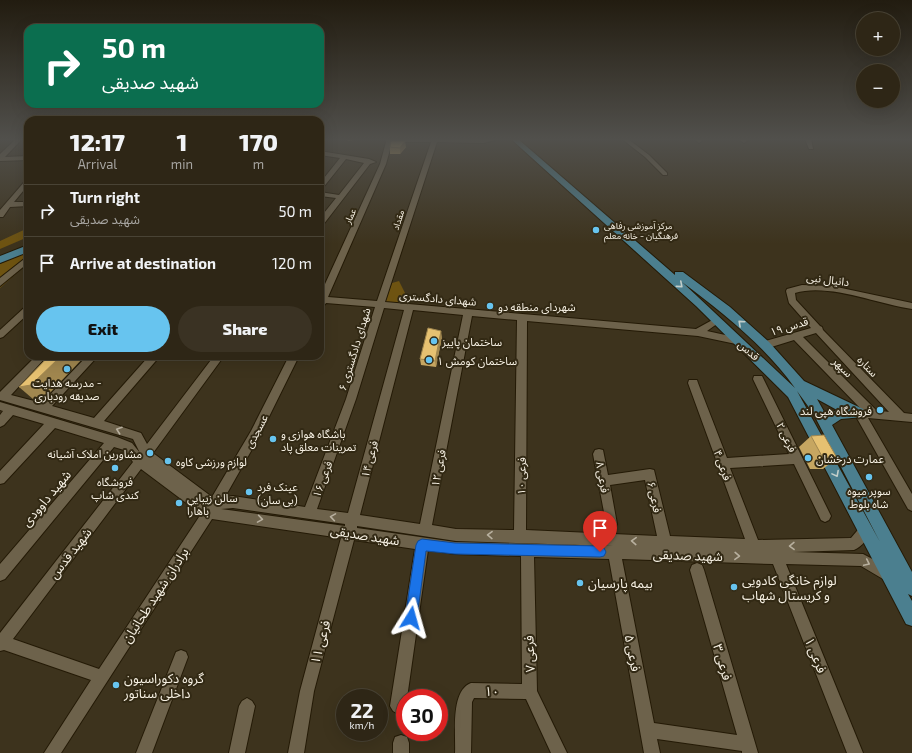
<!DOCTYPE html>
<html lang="en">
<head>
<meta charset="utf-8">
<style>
	body { margin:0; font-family:"Exo 2","Noto Sans Arabic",sans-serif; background:#3a3223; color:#f1f3f6; height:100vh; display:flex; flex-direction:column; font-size:15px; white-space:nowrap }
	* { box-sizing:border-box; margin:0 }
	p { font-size:13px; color:#a7a5a1 }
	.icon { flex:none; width:22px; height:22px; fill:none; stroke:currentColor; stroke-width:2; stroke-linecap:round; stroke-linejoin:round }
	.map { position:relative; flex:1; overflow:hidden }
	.details { position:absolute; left:24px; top:116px; width:300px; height:244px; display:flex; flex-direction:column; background:#2e2616; border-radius:12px; box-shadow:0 4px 16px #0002,0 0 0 1px #494335 }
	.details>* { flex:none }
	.top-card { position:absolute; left:24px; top:24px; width:300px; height:84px; border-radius:12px; box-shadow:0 4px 16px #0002,0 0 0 1px #494335; background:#0b6e4f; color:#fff; overflow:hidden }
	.fabs { position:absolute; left:856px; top:12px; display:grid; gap:8px }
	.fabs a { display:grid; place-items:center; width:44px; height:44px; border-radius:50%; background:#2e2616; box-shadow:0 4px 16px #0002,0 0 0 1px #494335; font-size:20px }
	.speed { position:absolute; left:336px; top:689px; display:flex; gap:8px; font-size:20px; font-weight:700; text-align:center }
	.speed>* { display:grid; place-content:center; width:52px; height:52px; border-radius:50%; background:#2e2616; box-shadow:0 4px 16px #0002,0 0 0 1px #494335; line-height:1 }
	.speed small { font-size:10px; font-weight:400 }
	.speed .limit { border:6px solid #d22; background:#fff; color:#111 }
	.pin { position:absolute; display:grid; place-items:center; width:34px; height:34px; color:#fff; margin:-41px -17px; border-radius:50% 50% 50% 0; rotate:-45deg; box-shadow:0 0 4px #0007 }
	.pin .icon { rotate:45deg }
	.me { position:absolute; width:44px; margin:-22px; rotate:8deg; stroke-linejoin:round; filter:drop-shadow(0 0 3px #0008) }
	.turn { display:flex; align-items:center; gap:14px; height:84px; padding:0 12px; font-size:18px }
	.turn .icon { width:52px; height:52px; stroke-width:2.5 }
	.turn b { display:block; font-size:28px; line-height:34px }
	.eta { display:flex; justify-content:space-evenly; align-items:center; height:68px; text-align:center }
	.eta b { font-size:24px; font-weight:800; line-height:28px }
	.button { display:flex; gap:8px; margin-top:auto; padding:8px 12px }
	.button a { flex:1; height:46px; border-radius:24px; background:#67c4ef; color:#111; font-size:16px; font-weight:800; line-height:46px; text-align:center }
	.button a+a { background:#3a3223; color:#f1f3f6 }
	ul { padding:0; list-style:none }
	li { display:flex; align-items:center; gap:12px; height:52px; padding:0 12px; border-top:1px solid #494335 }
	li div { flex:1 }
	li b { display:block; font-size:15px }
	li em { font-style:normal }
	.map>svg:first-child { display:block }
	.green { fill:#6e5311 }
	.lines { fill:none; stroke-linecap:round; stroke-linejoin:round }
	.minor-casing { stroke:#241a06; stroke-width:2 }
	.major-casing { stroke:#241a06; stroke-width:2 }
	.minor { fill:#6d624b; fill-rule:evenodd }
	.major { fill:#4b7f8f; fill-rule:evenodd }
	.wall { fill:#c6a661 }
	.shaded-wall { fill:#a1874f }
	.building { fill:#e6c171; stroke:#a1874f }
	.oneway { stroke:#c3ceca }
	.oneway2 { stroke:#b8b09f }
	.route { fill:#1a73e8; stroke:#114b97 }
	.poi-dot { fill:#67c4ef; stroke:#322914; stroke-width:1.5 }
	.labels { text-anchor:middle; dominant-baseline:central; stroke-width:4; stroke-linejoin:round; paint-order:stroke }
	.far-street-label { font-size:9px; fill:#f6f0e3; stroke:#322914 }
	.far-poi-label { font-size:9px; fill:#f6f0e3; stroke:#322914; text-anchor:start }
	.street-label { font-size:11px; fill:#f6f0e3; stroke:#322914 }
	.poi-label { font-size:11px; fill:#f6f0e3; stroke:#322914; text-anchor:start }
	.near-street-label { font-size:13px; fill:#f6f0e3; stroke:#322914 }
	.near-poi-label { font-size:13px; fill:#f6f0e3; stroke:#322914; text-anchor:start }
</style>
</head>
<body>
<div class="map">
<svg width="912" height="753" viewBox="0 0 912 753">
	<rect width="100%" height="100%" fill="#3d331d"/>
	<!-- green -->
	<g class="green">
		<polygon points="28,228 28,237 0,249 0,241"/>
		<polygon points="28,252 28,263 0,288 0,264"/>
		<polygon points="399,281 410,303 385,302 392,283"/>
	</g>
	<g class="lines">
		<!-- minor casing -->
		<g class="minor-casing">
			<g id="minor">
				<polygon points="16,139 22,139 5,157 28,156 28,160 0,161 0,154"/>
				<path d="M385,139H500L483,143L437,142L385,302L696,329L716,318L721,321L707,331L739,338L741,340L739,342L736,344L698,336L527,321L526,530L657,536L645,480L610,485L617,524L615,528L611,530L607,528L593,454L595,450L599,449L603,450L608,475L650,469L654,470L670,536L745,539L688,383L689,380H697L698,383L727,458L789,454L753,379L754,376H762L831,516L829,520L825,522L821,520L794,464L730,468L758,540L851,538L862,525L866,523L870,525L872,529C869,537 862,547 854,550L793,552L863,554L893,570L895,575L893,580L888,582L861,566L786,564L863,753H847L773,564L622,559L654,723L737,735L690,570L692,565L697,563L702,565L704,570L758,753H742V751L657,739L660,753H644L609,559L534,557L537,691L567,753H551L526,699L474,698L472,702L471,753H455C456,734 450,691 471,683L522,684L521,556L455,554L428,550L407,698H405L403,711L398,714L393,711L390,706L415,549L354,540L314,691L304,753H288L300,691L341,538L212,519L61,753H44L91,680L4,650L0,651V633L133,462L124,450L114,447L5,579L0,581V564L104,443L55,428L4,483L0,484V471L44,424L13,415L4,425L0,427V415L3,411L0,410V402L117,437L132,443L140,453L133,439L0,400V392L36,356H47L11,395L42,403L87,356H98L52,406L94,418L149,356H160L104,421L141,433L147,444L214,356H224L153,453L212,497L251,431L289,356H299L259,437L225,497L233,496L305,507L346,399L375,307L326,303L323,307L320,308V295L380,164L386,142ZM392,142H431L377,301L328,297L386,164ZM384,308L404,310L348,513L317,509L356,399ZM413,310L463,315L420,524L360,515ZM472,316L517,320L514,530L456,529L432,525ZM141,469L201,514L99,669L13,639ZM233,508L345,524V526L221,509ZM357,526L456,541L613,546L455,542L357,528Z"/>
				<polygon points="622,139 628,139 649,155 667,173 667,175 663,175 645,157"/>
				<polygon points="694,139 700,139 702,141 699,143"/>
				<polygon points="738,139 745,139 747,141 744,143"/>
				<polygon points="805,139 811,139 813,149 809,149"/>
				<polygon points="320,151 369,159 376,162 370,164 323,225 320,225 320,218 336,198 320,196 320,192 339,195 364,163 346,159 322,189 320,190 320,183 340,158 320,155"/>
				<polygon points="28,179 28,185 14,202 28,202 28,206 10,207 3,217 0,217 0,210 26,180"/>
				<polygon points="28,256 28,263 0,286 0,278"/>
				<path d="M802,285L832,286L912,303V309C877,304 829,283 795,293L796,300L820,326L822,327L823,330L904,413L912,414V422L868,418L912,494V511L908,509L854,413L855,410H862L794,340L765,349L760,345L762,342L811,328L789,303L786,291L787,289ZM816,333L889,412L876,410L803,337Z"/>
				<polygon points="28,306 28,314 3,337 0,338 0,330 25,307"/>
				<polygon points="181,650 186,652 188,657 152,753 136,753 176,652"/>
				<polygon points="247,698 252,701 255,706 245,753 229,753 239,706 242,701"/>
				<polygon points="401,735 407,737 409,743 409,753 393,753 393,743 395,737"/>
			</g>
		</g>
		<!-- major casing -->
		<g class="major-casing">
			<g id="major">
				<path d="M511,139H518L675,275V272H683L730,307L769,342L804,381L863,409L865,413L863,417L841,419L832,425L912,572V596L908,594L912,601V626L906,624L788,397L696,306ZM682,282C723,313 765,346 795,388ZM797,391L813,413L880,542ZM817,399L837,410L826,415Z"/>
				<polygon points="28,245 28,252 0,263 0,256"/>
			</g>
		</g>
		<!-- minor -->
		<use href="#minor" class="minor"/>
		<!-- major -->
		<use href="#major" class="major"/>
	</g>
	<!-- wall -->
	<g class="wall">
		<polygon points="344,139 356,139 349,141"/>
		<polygon points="390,147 406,147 400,154 390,154"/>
		<polygon points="442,337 436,367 421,365 420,359"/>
		<polygon points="811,436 837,458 823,469 810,469 799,447"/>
	</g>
	<!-- shaded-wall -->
	<g class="shaded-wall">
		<polygon points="348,139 356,139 349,141"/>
		<polygon points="405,141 406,147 400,154 400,148"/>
		<polygon points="441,331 442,337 436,367 435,361"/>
		<polygon points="61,356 85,356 45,398 33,399 19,387"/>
	</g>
	<!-- building -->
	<g class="building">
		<polygon points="391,141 405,141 400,148 390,147"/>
		<polygon points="428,328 441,331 435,361 420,359"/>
		<polygon points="49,356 61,356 31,385 19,387"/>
		<polygon points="824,435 837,458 823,458 811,436"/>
	</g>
	<!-- one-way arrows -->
	<defs><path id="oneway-chevron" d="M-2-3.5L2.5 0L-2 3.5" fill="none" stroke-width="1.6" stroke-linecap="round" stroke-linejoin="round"/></defs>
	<g class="oneway">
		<use href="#oneway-chevron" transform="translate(680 285) rotate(41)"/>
		<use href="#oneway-chevron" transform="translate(741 323) rotate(-138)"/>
		<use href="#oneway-chevron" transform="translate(836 474) rotate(62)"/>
	</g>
	<g class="oneway2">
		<use href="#oneway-chevron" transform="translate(119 430) rotate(-161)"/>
		<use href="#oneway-chevron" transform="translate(333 517) rotate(-171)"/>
		<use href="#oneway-chevron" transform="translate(260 519) rotate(9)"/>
		<use href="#oneway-chevron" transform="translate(490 535) rotate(-179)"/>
		<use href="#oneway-chevron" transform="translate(634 541) rotate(-177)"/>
		<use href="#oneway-chevron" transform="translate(792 546) rotate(179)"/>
		<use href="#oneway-chevron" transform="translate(737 556) rotate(2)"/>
		<use href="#oneway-chevron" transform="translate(867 563) rotate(25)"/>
	</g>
	<!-- sky -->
	<linearGradient id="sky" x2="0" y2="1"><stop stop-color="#221c10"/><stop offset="0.57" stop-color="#51504c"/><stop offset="1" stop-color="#51504c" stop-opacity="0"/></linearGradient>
	<rect width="912" height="244" fill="url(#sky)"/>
	<!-- route -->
	<polygon class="route" points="422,539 455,543 600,546 604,548 606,552 604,556 600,557 455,554 426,551 417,618 416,623 411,624 407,623 405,618 416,545 418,541"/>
	<!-- markers -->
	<g class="poi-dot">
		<circle cx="596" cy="230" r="4"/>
		<circle cx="490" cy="306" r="4"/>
		<circle cx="434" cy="341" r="4"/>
		<circle cx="429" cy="360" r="4"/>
		<circle cx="67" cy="369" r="4"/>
		<circle cx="880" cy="410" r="4"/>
		<circle cx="273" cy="439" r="4"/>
		<circle cx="150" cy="453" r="4"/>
		<circle cx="808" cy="458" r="4"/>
		<circle cx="168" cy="461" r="4"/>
		<circle cx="115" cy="468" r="4"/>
		<circle cx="869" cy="477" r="4"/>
		<circle cx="249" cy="492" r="4"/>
		<circle cx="179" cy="503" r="4"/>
		<circle cx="580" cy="583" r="4"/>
		<circle cx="734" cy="587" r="4"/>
		<circle cx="116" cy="685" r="4"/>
	</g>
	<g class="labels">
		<!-- far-street labels -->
		<g class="far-street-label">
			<text transform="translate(350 216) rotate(-66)">عمار</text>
			<text transform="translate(398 220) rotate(-72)">مقداد</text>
		</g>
		<!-- far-poi labels -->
		<g class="far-poi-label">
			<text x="604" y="225">مرکز آموزشی رفاهی<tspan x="604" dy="10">فرهنگیان - خانه معلم</tspan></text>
		</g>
		<!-- street labels -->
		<g class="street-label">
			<text transform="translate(828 279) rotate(7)">دانیال نبی</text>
			<text transform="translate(438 298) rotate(5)">شهدای دادگستری</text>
			<text transform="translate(789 326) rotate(-17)">قدس ۱۹</text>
			<text transform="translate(354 349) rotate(-73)">شهدای دادگستری ۶</text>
			<text transform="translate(749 350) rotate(40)">قدس</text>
			<text transform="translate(868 366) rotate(46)">ستاره</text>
			<text transform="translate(843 367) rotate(45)">سپهر</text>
			<text transform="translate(256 431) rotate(-62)">عسجدی</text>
			<text transform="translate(787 437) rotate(64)">فرعی ۲</text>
			<text transform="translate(369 459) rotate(-75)">فرعی ۱۴</text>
			<text transform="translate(723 465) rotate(70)">فرعی ۴</text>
			<text transform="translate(438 468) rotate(-79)">فرعی ۱۲</text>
			<text transform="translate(521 476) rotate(-89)">فرعی ۱۰</text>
			<text transform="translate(603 477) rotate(80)">فرعی ۸</text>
			<text transform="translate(322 479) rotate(-70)">فرعی ۱۶</text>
			<text transform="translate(655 497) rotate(78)">فرعی ۶</text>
		</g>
		<!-- poi labels -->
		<g class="poi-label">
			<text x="498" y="306">شهردای منطقه دو</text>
			<text x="442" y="341">ساختمان پاییز</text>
			<text x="437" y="360">ساختمان کومش ۱</text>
			<text x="67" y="382" text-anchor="middle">مدرسه هدایت -<tspan x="67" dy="13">صدیقه رودباری</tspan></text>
			<text x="872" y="410" text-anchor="end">فروشگاه هپی لند</text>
			<text x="281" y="433">باشگاه هوازی و<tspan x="281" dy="13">تمرینات معلق پاد</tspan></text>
			<text x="142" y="453" text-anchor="end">مشاورین املاک آشیانه</text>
			<text x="816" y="458">عمارت درخشان</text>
			<text x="176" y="461">لوازم ورزشی کاوه</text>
			<text x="115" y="481" text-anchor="middle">فروشگاه<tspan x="115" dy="13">کندی شاپ</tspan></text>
			<text x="257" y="486">عینک فرد<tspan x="257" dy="13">(بی سان)</tspan></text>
			<text x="869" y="490" text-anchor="middle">سوپر میوه<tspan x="869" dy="13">شاه بلوط</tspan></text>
			<text x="187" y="497">سالن زيبايي<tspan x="187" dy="13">باهارا</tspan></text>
		</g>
		<!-- near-street labels -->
		<g class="near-street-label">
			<text transform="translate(46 498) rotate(-50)">شهید داوودی</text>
			<text transform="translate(365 535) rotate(9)">شهید صدیقی</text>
			<text transform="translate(70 553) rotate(-52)">شهید قدس</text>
			<text transform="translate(688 555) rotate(2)">شهید صدیقی</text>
			<text transform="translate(155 595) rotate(-57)">برادران شهید طحانیان</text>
			<text transform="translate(320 642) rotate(-75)">فرعی ۱۱</text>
			<text transform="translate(633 653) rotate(79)">فرعی ۵</text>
			<text transform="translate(529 654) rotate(-92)">فرعی ۷</text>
			<text transform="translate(816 655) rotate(68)">فرعی ۱</text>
			<text transform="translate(723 662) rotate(74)">فرعی ۳</text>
			<text transform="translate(492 691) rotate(2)">۱۰</text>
		</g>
		<!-- near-poi labels -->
		<g class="near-poi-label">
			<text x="742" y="580">لوازم خانگی کادویی<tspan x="742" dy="15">و کریستال شهاب</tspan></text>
			<text x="588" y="583">بیمه پارسیان</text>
			<text x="124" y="678">گروه دکوراسیون<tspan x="124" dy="15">داخلی سناتور</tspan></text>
		</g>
	</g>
</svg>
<div class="fabs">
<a>+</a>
<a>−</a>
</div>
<div class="speed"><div>22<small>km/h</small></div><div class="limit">30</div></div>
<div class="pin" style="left:600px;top:552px;background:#d93025"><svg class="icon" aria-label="arrive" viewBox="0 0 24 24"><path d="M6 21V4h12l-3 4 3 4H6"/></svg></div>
<svg class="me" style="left:411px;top:618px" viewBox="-20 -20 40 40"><path d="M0-17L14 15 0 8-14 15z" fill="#1a73e8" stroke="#fff" stroke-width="4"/></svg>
<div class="top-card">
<div class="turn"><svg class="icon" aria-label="right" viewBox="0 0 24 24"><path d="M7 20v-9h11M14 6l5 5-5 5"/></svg><div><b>50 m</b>شهید صدیقی</div></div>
</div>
<section class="details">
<div class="eta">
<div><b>12:17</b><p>Arrival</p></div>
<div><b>1</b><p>min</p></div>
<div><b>170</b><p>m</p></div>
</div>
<ul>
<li><svg class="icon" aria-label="right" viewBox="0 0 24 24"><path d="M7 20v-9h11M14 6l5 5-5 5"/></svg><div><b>Turn right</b><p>شهید صدیقی</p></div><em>50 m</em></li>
<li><svg class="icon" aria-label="arrive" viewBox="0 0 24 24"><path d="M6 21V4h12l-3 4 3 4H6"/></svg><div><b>Arrive at destination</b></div><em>120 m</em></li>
</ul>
<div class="button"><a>Exit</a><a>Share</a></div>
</section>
</div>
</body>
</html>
